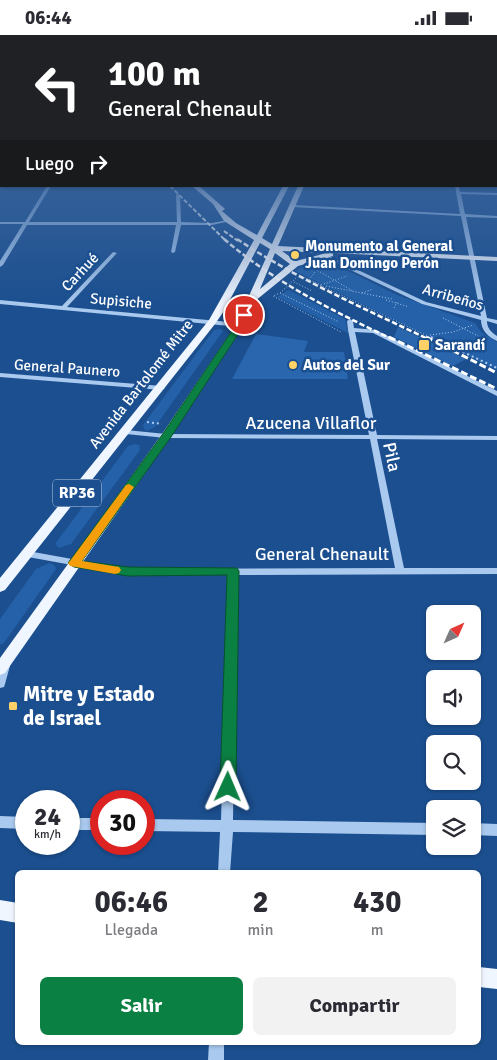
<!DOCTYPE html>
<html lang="es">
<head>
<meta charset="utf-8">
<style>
	body { margin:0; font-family:Signika,sans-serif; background:#f2f2f3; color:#2b2b33; height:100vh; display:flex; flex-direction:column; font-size:19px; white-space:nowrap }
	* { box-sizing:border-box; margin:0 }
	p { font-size:16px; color:#7c7c81 }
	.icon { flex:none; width:28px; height:28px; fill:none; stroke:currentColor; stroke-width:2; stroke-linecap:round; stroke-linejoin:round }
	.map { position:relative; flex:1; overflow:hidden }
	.panel { position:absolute; left:15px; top:835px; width:466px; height:175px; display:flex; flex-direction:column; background:#fff; border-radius:8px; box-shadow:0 1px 4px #0004 }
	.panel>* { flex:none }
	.guide { position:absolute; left:0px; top:0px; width:498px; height:152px; box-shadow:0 1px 4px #0004; background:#202124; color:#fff; overflow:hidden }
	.needle { width:32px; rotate:45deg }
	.buttons { position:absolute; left:426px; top:570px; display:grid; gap:10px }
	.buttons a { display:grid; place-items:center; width:55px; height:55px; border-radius:8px; background:#fff; box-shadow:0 1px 4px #0004; font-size:25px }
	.speed { position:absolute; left:15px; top:755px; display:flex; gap:10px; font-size:25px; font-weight:700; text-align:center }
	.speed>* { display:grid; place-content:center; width:65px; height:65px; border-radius:50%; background:#fff; box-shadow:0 1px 4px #0004; line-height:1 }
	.speed small { font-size:12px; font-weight:400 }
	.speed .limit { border:8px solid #d22; background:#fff; color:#111 }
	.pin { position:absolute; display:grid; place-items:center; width:42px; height:42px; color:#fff; margin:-21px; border:2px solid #fff; border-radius:50%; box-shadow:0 1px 5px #0007 }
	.me { position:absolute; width:55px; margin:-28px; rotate:1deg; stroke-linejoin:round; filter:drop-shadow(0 0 4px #0008) }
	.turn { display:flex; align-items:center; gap:18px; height:105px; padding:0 25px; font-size:22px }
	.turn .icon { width:65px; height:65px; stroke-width:2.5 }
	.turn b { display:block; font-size:35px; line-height:42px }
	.then { display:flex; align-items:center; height:48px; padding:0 25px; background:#0003; gap:10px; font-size:19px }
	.eta { display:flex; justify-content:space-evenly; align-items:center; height:85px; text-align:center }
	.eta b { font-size:30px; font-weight:700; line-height:35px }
	.cta { display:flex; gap:10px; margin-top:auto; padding:10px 25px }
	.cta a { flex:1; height:58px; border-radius:8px; background:#0b8043; color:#fff; font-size:20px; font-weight:700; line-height:58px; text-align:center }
	.cta a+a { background:#f2f2f3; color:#2b2b33 }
	.status { display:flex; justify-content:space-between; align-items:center; height:35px; padding:0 25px; background:#fff; direction:ltr }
	.status svg { height:14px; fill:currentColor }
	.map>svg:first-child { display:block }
	.green { fill:#2461a8 }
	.building { fill:#2a66ad }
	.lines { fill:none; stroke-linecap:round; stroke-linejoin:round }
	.path-far1 { stroke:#a9c9ee; stroke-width:1; stroke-dasharray:1 2; stroke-linecap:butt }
	.path { stroke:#a9c9ee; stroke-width:2; stroke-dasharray:2 3; stroke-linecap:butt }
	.minor { fill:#a9c9ee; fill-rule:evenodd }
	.major { fill:#f0f6ff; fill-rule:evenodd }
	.rail-far2 { stroke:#fff; stroke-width:2; stroke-dasharray:4.5 2; stroke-linecap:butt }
	.rail-far1 { stroke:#fff; stroke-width:2.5; stroke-dasharray:5.5 2.5; stroke-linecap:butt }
	.rail { stroke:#fff; stroke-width:3; stroke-dasharray:7 3; stroke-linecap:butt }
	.route { fill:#0b8043; stroke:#07532c }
	.slow { fill:#f59e0b }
	.poi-dot { fill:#ffd166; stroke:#1b4f8f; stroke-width:2 }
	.labels { text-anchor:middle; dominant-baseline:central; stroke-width:5; stroke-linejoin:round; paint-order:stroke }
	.far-poi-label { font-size:15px; font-weight:bold; fill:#fff; stroke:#1b4f8f; text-anchor:start }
	.far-street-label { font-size:15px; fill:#fff; stroke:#1b4f8f }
	.shield { fill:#1b4f8f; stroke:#bbcadd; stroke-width:1 }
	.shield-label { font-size:16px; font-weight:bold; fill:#fff }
	.street-label { font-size:18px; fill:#fff; stroke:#1b4f8f }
	.near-poi-label { font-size:21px; font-weight:bold; fill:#fff; stroke:#1b4f8f; text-anchor:start }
</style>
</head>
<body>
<div class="status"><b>06:44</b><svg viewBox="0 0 49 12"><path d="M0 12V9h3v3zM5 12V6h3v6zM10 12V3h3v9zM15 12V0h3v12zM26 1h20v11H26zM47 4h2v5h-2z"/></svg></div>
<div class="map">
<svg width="497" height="1025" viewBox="0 0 497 1025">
	<rect width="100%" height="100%" fill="#1b4f8f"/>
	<!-- green -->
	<g class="green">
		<polygon points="321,223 397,260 475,288 481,297 497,307 497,335 295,236 316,224"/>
		<polygon points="288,255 345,284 348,298 277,262"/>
		<polygon points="220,294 223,296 155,392 147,396 144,394 143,390 214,295"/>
		<polygon points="134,409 139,410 140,415 71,509 59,513 55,509 128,411"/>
		<polygon points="49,528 54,530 56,534 4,608 0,610 0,584 36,534"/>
	</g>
	<!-- building -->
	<g class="building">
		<polygon points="398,292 466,324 453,331 394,302"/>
		<polygon points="256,299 308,306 304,317 344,317 348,344 232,344"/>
	</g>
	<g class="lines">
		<!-- path-far1 -->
		<g class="path-far1">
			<polyline points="315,234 353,256"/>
			<polyline points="299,240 321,250"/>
			<polyline points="296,243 280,258 273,261 341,297"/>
			<polyline points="309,245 317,234"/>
			<polyline points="294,247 312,256"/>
			<polyline points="320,250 434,304"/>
			<polyline points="321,250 347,241"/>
			<polyline points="326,251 392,264"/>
			<polyline points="280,258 339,287"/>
			<polyline points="362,258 373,254"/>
			<polyline points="386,265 409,272"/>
			<polyline points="394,273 397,267"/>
			<polyline points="443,283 480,302"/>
			<polyline points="430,300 453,297 473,290"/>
		</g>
		<!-- path -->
		<g class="path">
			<polyline points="431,302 497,333"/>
			<polyline points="147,387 162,389"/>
		</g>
		<!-- minor -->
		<g class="minor">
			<rect x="0" y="140" width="1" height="2"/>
			<rect x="496" y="140" width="1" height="2"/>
			<polygon points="47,151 51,151 29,187 177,187 176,160 178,159 180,160 181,187 212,188 228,185 230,186 212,190 181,190 175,217 173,218 171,217 176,190 27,190 3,230 0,232 0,226 23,189 0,189 0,187 25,187"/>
			<path d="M455,151H459L460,157L497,158V160L461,159L465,179L497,181V183L466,182L487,283L497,285V289L487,286C487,293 491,297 497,301V306C488,302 481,295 481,285L422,269L319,220L324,219L426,267L481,281L461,181L293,172L291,171L293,170L460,179Z"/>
			<polygon points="113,217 117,218 67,272 240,288 243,290 240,292 0,269 0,265 62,271"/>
			<polygon points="350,284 353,286 354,293 376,295 497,356 497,361 495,360 373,298 355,297 377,400 497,401 497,405 377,404 404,533 497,533 497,539 237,540 233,785 435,788 435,800 233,797 230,838 218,838 220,797 144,796 144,784 221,785 228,540 127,540 28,522 24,519 28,516 127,534 395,533 370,404 166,403 126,399 122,397 126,395 166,399 369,400 348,295 347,286"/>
			<polygon points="0,338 162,351 165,353 162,355 0,342"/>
			<polygon points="6,623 10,624 11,627 5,649 4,652 0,653 0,630 2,624"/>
			<polygon points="0,781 26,782 26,794 0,793"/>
			<rect x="69" y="783" width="32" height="12"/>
			<polygon points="472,788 497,789 497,801 472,800"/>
			<polygon points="209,1008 224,1008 224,1025 208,1025"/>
		</g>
		<!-- major -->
		<g class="major">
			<path d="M192,151H199L224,173L225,174L222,176L236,188L257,200L283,151H289L262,203L272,209L298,151H304L278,211L497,222V226L333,218V221L298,231L255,266L244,290L171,401L5,638L0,640V623L162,399L236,290L270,214L260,208L224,276L215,289L5,555L0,557V543L209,285L254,205L224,186L213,169ZM282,216L327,218L296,226ZM275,218L290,229L260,254Z"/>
			<polygon points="0,865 18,868 18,888 0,885"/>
			<polygon points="479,932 497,934 497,954 479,952"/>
		</g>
		<!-- rail-far2 -->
		<g class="rail-far2">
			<polyline points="170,151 226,206"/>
			<polyline points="224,196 238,206"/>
		</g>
		<!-- rail-far1 -->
		<g class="rail-far1">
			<path d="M224,204C274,247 333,276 392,304"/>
			<path d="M237,204C297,244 363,273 428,304"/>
		</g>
		<!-- rail -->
		<g class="rail">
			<polyline points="389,302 497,354"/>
			<polyline points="426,302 497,338"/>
		</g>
	</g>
	<!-- sky -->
	<linearGradient id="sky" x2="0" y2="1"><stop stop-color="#0f2b4f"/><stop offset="0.47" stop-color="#39639b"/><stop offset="1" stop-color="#39639b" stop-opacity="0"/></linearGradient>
	<rect width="497" height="271" fill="url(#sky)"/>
	<!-- route -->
	<polygon class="route" points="244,277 248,280 244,290 171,402 82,526 128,532 237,533 239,536 236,752 233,757 228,759 223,757 220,752 227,540 128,541 74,532 68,528 162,400 236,290 241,280"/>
	<!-- slow -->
	<polygon class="slow" points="129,449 134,452 82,526 119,532 121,535 119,538 115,539 70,531 68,528 70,526 126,450"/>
	<!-- markers -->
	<g class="poi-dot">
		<circle cx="295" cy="220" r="5"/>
		<rect x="418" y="304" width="12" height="12" rx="2.5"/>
		<circle cx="293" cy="330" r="5"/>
		<rect x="8" y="666" width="10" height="10" rx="2.5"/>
	</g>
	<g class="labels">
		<!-- far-poi labels -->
		<g class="far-poi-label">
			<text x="305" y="211">Monumento al General<tspan x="305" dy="17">Juan Domingo Perón</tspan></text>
			<text x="435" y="310">Sarandí</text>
			<text x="303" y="330">Autos del Sur</text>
		</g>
		<!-- far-street labels -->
		<g class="far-street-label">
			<text transform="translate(80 237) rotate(-47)">Carhué</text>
			<text transform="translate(453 262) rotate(16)">Arribeños</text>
			<text transform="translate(121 266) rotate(5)">Supisiche</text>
			<text transform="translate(67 333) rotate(4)">General Paunero</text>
			<text transform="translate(141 349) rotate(-52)">Avenida Bartolomé Mitre</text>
		</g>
		<!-- shield labels -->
		<rect class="shield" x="53" y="444.5" width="48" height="27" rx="4"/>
		<g class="shield-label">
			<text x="77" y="458">RP36</text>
		</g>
		<!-- street labels -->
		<g class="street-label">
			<text x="311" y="388">Azucena Villaflor</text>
			<text transform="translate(392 422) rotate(78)">Pila</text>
			<text x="322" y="519">General Chenault</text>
		</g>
		<!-- near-poi labels -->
		<g class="near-poi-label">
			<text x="23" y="659">Mitre y Estado<tspan x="23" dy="24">de Israel</tspan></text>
		</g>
	</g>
</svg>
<div class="buttons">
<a><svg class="needle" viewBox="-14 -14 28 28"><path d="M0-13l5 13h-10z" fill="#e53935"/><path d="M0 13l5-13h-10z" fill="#7c7c81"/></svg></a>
<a><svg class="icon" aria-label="sound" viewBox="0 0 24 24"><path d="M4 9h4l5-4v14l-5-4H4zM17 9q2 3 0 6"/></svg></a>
<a><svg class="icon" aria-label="search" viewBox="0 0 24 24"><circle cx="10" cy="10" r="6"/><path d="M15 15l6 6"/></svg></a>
<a><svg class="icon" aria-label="layers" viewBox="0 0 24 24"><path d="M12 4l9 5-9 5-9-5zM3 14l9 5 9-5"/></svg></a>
</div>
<div class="speed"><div>24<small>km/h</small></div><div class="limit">30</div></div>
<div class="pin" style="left:244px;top:280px;background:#d93025"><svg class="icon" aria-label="arrive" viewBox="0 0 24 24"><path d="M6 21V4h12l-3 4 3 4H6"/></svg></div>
<svg class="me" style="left:228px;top:752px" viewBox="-20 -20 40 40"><path d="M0-17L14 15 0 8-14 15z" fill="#0b8043" stroke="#fff" stroke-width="4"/></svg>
<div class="guide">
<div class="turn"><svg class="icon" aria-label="left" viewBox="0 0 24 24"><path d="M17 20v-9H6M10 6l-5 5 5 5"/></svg><div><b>100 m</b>General Chenault</div></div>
<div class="then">Luego<svg class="icon" aria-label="right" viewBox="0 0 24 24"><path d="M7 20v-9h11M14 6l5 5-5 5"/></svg></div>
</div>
<section class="panel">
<div class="eta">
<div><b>06:46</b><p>Llegada</p></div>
<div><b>2</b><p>min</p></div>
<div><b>430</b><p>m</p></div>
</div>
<div class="cta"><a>Salir</a><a>Compartir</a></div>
</section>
</div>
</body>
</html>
